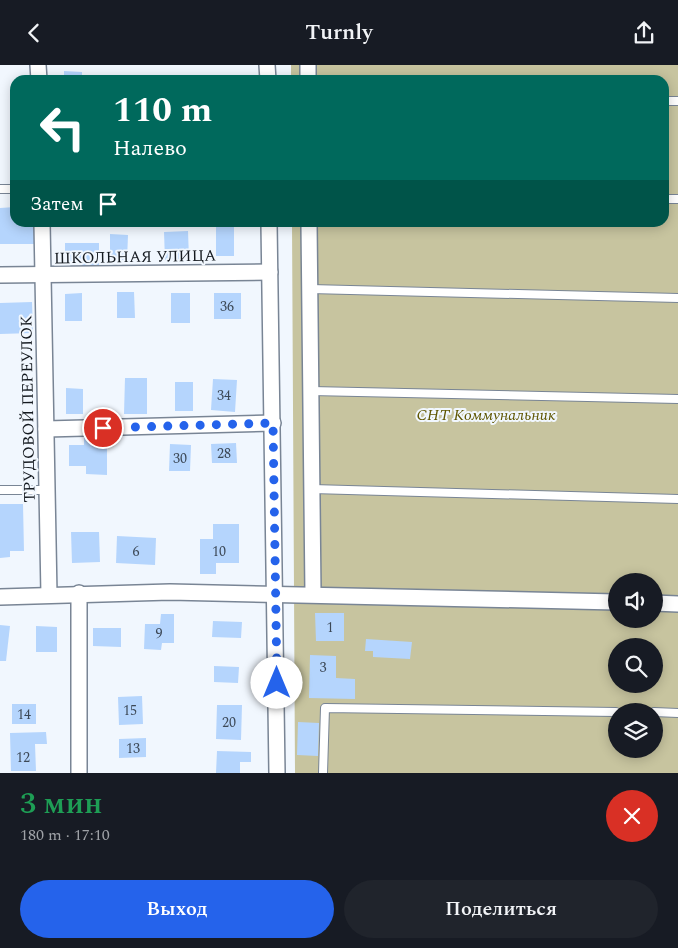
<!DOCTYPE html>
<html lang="ru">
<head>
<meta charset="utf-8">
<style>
	body { margin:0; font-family:Spectral,serif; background:#20242c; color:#f1f3f6; height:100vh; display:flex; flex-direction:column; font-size:19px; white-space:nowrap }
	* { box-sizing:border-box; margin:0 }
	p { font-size:16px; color:#9ea1a6 }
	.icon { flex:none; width:28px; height:28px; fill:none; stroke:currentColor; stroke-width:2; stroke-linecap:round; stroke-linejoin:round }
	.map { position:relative; height:708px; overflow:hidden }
	.side { display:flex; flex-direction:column; background:#171b24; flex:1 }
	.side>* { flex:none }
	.guide { position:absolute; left:10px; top:10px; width:659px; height:152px; border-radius:15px; box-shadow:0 2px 12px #0003; background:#00695c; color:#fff; overflow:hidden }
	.controls { position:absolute; left:608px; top:508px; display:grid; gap:10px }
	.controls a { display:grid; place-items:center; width:55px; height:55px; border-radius:50%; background:#171b24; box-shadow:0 2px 12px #0003; font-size:25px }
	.pin { position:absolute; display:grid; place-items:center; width:42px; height:42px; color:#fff; margin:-21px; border:2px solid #fff; border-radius:50%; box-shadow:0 1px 5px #0007 }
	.me { position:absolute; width:55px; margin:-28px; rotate:0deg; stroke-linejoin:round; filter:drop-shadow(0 0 4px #0008) }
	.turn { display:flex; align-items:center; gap:18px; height:105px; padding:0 20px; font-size:22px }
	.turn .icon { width:65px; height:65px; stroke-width:2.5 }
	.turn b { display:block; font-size:35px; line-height:42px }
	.then { display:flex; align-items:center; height:48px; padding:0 20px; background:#0003; gap:10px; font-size:19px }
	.round { display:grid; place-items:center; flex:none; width:52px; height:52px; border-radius:26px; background:#20242c }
	.summary { display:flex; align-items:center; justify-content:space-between; height:85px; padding:0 20px }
	h1 { font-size:30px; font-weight:600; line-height:38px; color:#1e9e55 }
	.button { display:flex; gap:10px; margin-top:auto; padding:10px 20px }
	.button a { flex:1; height:58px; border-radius:30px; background:#2563eb; color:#fff; font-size:20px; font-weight:600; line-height:58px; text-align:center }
	.button a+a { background:#20242c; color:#f1f3f6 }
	header { display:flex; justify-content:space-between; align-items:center; height:65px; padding:0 20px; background:#171b24; font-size:22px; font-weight:600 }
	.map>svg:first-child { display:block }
	.green { fill:#c7c49f; fill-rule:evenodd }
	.building { fill:#b5d5fd }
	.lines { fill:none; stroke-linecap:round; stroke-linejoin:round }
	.lane-casing { stroke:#798595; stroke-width:10 }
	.street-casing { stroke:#798595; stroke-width:18 }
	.lane { stroke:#fff; stroke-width:8 }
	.street { stroke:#fff; stroke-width:15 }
	.route { stroke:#2563eb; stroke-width:9; stroke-dasharray:0 16.2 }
	.labels { text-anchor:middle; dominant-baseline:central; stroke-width:4; stroke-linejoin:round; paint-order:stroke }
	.number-label { font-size:14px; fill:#3c4856 }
	.street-label { font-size:16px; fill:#14191f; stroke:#f1f7fe }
	.park-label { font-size:16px; font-style:italic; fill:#5f5600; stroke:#f1f7fe }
</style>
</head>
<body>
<header><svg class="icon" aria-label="back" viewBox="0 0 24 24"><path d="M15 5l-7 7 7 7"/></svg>Turnly<svg class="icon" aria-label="share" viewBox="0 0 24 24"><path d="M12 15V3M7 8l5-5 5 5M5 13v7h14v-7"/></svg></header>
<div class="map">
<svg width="678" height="708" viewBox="0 0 678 708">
	<rect width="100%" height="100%" fill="#f1f7fe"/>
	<!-- green -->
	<path class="green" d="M291,0H678V708H295L292,158H664V15H291ZM616,516H654V554H616ZM616,581H654V619H616ZM616,646H654V684H616Z"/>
	<!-- building -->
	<g class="building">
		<polygon points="64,6 82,7 82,15 64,15"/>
		<polygon points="15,142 15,158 39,158 39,179 0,179 0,143"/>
		<rect x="216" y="162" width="18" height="29"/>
		<polygon points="188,166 189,194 165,195 164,167"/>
		<polygon points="110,169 128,170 127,195 110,195"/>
		<polygon points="65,178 99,178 99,202 82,202 82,196 65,196"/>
		<polygon points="117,227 134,227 135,253 117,253"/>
		<polygon points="82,228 82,256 65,256 65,229"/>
		<rect x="171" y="228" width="19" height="30"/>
		<rect x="214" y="228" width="27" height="26"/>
		<polygon points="32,237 33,268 0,269 0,238"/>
		<polygon points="125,313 147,313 147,349 124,349"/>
		<polygon points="213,314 237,315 235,347 211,345"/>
		<rect x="175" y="317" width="18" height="29"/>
		<polygon points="66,323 83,324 83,349 66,349"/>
		<polygon points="84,371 107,372 107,410 86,409 86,401 69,401 69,380 84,380"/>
		<polygon points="236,378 237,398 212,398 211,379"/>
		<polygon points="170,379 191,380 190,406 169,406"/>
		<polygon points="0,439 23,439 24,486 10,486 10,492 0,493"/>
		<polygon points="213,459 239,459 239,498 216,498 216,509 200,509 200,474 213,474"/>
		<polygon points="71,467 99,467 100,497 72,498"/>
		<polygon points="117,471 156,473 155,500 116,498"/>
		<polygon points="315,548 344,548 344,576 316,576"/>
		<polygon points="161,549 174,549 174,578 162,578 161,585 144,584 145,559 160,559"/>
		<polygon points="213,556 242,557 241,573 212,572"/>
		<polygon points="0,560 10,561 6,596 0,596"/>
		<polygon points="36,561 57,562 57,587 36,587"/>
		<polygon points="93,563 121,563 121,582 93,581"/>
		<polygon points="366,574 412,577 410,594 373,592 373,586 365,586"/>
		<polygon points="310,590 336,591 336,613 355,614 355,634 309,633"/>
		<polygon points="214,601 239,602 238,618 214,617"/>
		<polygon points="142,631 143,659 119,660 118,632"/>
		<rect x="12" y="639" width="24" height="20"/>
		<polygon points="217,640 242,640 241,675 216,674"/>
		<polygon points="298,657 319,658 318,691 297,690"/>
		<polygon points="46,667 47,679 35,679 36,706 11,706 10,668"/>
		<polygon points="146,673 146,692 119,693 119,674"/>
		<polygon points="217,686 251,687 251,697 240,697 240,708 216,708"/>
	</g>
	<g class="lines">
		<!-- lane casing -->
		<g class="lane-casing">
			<g id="lane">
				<polyline points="664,36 678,36"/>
				<polyline points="0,124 15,124"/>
				<polyline points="664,134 678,134"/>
				<polyline points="310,224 678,233"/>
				<polyline points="311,326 678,334"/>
				<polyline points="312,424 678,434"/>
				<polyline points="0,425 47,425"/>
				<polyline points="654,647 678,648"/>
				<polyline points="323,708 325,643 616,647"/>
			</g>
		</g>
		<!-- street casing -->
		<g class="street-casing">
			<g id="street">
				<polyline points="38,0 39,15"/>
				<polyline points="267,0 268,15"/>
				<polyline points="308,0 308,15"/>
				<polyline points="42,158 49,530"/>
				<polyline points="269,158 277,708"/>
				<polyline points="309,158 313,529"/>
				<polyline points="0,210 270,207"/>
				<polyline points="46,364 273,358"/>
				<polyline points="79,528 79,708"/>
				<polyline points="0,532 170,527 616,537"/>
				<polyline points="654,538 678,539"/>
			</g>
		</g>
		<!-- lane -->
		<use href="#lane" class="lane"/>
		<!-- street -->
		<use href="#street" class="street"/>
	</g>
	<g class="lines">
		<!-- route -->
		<polyline class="route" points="103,363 273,358 277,618"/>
	</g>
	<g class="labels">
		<!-- number labels -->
		<g class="number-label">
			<text x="227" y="241">36</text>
			<text x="224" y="330">34</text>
			<text x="224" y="388">28</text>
			<text x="180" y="393">30</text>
			<text x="136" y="486">6</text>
			<text x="219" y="486">10</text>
			<text x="330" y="562">1</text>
			<text x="159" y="568">9</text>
			<text x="323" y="602">3</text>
			<text x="130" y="645">15</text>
			<text x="24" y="649">14</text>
			<text x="229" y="657">20</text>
			<text x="133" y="683">13</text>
			<text x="23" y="692">12</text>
		</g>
		<!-- street labels -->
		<g class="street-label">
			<text transform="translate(135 192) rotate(-1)">ШКОЛЬНАЯ УЛИЦА</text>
			<text transform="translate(28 344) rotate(-91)">ТРУДОВОЙ ПЕРЕУЛОК</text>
		</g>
		<!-- park labels -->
		<g class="park-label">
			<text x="486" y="350">СНТ Коммунальник</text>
		</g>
	</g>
</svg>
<div class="controls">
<a><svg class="icon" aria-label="sound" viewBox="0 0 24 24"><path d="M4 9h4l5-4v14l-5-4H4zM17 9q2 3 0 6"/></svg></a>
<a><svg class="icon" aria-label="search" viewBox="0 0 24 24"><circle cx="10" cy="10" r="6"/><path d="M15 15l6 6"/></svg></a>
<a><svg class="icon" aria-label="layers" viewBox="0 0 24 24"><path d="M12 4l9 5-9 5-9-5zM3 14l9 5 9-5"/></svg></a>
</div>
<div class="pin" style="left:103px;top:363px;background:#d93025"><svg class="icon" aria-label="arrive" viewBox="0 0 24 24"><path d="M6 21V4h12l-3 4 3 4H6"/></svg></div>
<svg class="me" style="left:277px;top:618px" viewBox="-20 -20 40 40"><circle r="19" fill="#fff"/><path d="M0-13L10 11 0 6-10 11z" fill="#2563eb"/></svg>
<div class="guide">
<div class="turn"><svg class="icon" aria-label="left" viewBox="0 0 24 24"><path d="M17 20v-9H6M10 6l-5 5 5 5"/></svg><div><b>110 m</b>Налево</div></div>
<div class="then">Затем<svg class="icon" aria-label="arrive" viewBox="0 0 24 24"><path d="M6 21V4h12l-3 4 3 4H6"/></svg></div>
</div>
</div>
<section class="side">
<div class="summary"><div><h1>3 мин</h1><p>180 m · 17:10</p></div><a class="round" style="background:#d93025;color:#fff"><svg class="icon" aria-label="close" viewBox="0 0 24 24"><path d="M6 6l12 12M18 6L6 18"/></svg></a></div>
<div class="button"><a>Выход</a><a>Поделиться</a></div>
</section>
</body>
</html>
